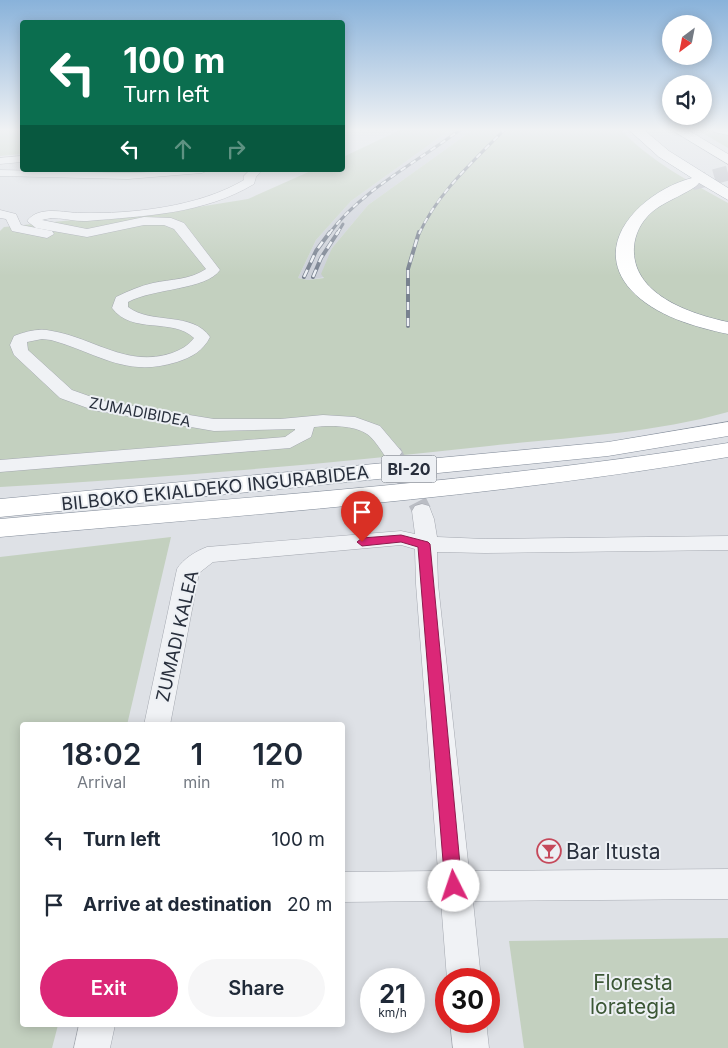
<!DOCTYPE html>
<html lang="en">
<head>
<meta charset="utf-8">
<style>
	body { margin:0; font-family:Inter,sans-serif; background:#f6f6f7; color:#1f2937; height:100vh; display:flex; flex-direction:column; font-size:19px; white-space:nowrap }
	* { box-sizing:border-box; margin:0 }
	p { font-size:16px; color:#747a83 }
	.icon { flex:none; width:28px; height:28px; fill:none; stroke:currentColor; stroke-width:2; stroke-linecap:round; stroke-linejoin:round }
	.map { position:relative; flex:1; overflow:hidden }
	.drawer { position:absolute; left:20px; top:722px; width:325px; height:305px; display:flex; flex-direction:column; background:#fff; border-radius:5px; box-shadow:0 2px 12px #0003 }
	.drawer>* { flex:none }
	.top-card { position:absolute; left:20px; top:20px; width:325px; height:152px; border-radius:5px; box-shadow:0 2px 12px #0003; background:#0b6e4f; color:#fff; overflow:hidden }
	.needle { width:32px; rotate:212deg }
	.tools { position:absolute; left:662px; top:15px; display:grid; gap:10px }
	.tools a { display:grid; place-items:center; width:50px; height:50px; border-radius:50%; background:#fff; box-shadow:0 2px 12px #0003; font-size:25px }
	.speed { position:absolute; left:360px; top:968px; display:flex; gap:10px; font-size:25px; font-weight:700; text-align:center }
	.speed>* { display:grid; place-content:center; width:65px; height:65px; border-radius:50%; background:#fff; box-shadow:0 2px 12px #0003; line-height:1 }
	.speed small { font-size:12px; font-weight:400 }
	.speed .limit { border:8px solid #d22; background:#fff; color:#111 }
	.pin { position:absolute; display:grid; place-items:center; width:42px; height:42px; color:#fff; margin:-51px -21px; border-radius:50% 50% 50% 0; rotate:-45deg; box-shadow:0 0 5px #0007 }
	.pin .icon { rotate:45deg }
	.me { position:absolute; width:55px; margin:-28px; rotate:356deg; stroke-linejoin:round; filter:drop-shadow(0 0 4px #0008) }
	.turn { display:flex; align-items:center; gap:18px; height:105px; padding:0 20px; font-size:22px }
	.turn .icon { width:65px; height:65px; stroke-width:2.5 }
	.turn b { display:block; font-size:35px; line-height:42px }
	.lanes { display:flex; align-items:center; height:48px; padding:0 20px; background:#0003; justify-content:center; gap:25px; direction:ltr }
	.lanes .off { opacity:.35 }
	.eta { display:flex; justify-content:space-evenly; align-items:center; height:85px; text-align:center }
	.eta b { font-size:30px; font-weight:600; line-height:35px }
	.primary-button { display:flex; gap:10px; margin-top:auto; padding:10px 20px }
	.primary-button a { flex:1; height:58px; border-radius:30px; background:#db2777; color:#fff; font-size:20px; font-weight:600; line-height:58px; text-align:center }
	.primary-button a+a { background:#f6f6f7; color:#1f2937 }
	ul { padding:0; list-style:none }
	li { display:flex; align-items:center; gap:15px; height:65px; padding:0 20px }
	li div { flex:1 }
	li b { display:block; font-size:19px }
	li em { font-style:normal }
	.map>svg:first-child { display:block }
	.built { fill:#ccd0d8 }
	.green { fill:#c3d0bf }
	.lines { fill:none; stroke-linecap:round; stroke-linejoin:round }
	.minor-tunnel { stroke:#babdc4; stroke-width:19; stroke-dasharray:19 9; stroke-linecap:butt }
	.highway-tunnel { stroke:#babdc4; stroke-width:15; stroke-dasharray:15 8; stroke-linecap:butt }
	.minor-casing { stroke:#a4a8b0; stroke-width:1 }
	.highway-casing { stroke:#868f9c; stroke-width:1 }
	.minor { fill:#f0f2f5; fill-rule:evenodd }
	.highway { fill:#fff; fill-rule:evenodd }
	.rail-far1-casing { stroke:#78818f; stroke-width:3 }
	.rail-casing { stroke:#78818f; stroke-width:4 }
	.rail-far1 { stroke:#edf0f4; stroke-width:2; stroke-dasharray:6; stroke-linecap:butt }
	.rail { stroke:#edf0f4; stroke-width:2.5; stroke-dasharray:8; stroke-linecap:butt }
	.route { fill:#db2777; stroke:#8e194d }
	.labels { text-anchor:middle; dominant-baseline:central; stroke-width:4; stroke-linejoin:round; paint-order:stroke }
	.far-street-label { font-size:15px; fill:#282f3c; stroke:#edf0f4 }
	.shield { fill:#edf0f4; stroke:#636973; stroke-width:1 }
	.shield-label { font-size:16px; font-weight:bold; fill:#282f3c }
	.street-label { font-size:18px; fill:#282f3c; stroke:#edf0f4 }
	.near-poi-label { font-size:21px; fill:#282f3c; stroke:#edf0f4; text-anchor:start }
	.near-park-label { font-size:21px; fill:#3c5736; stroke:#edf0f4 }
</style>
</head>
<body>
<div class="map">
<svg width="728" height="1048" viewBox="0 0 728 1048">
	<rect width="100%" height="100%" fill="#dee1e6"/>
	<!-- built -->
	<polygon class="built" points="451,129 474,129 368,205 332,248 325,277 308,280 298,278 316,240 351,201"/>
	<!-- green -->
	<g class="green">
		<polygon points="0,129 22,129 22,154 0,156"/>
		<path d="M402,129H451L351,201L316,240L298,278L308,280L324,278L321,274L332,248L368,205L474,129H620C650,161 690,182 728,203V412C650,434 569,437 489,446C327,464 163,478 0,487V231L4,227L192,208L248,199L313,170H342L343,157Z"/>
		<polygon points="696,129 711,129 728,134 728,148"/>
		<polygon points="171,537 127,725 22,725 22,1025 58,1025 52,1048 0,1048 0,557"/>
		<polygon points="728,938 728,1048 524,1048 509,941"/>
	</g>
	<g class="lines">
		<!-- minor-tunnel -->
		<polyline class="minor-tunnel" points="392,452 422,511"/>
		<!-- highway-tunnel -->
		<polyline class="highway-tunnel" points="692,183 728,173"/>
		<!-- minor casing -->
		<g class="minor-casing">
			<g id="minor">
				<polygon points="22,156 22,162 0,164 0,158"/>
				<polygon points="0,170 128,173 208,170 202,173 128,179 0,176"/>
				<path d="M250,170H262L256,177L254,184C204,214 145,216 87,221C73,222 56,215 42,220L87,229L144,217L171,218L184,223L220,270C206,290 154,288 128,302V307C152,325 192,311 210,337C203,351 192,357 177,362C125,378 98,353 51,340L42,339L27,342L28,350L72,390L103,401L214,419H280L323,415L355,417L380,426L402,452L399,456H385C380,449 374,439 367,434C354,425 329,425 314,427L311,437L290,448L0,472V460L285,437L295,430V429L214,431L93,410L60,398L14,355L10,345L14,336C27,331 39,328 52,331C94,338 127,368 172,353C180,350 188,346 194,338C172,317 132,335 112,308L116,297C128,291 140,286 153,283C171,279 190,280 206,269L174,229L164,225H144L87,237L36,228L27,221C39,205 64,213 81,213C133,214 198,207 244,180V176Z"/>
				<polygon points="0,210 16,214 21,225 52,231 54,234 47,238 12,231 6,219 0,218"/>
				<path d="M422,504L429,506L434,519L437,537L485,539L728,536V550L485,553L437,552L438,584L469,871L728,869V899L473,901L481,979H447L441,901L342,902V872L438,871L416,584L415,549L401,545L213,562L199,573L170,725H144L177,569C183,559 196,551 207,547L401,531L415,534L412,511L415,506Z"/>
				<polygon points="450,1021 486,1021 489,1048 453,1048"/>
				<polygon points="79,1025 115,1025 110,1048 74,1048"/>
			</g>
		</g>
		<!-- highway casing -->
		<g class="highway-casing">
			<g id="highway">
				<path d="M628,129H643L669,151L728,188V200L699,183C694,191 662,202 651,213C641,222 635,234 634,247C631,294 690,314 728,322V334C695,327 655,316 631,290C588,242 645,190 692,178L659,157Z"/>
				<polygon points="670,129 686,129 728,154 728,164"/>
				<polygon points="712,129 728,129 728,135 714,132"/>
				<polygon points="728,422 728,436 608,456 0,517 0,499 608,442"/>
				<path d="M728,443V457C488,498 243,515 0,537V519C243,497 487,482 728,443Z"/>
			</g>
		</g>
		<!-- minor -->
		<use href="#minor" class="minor"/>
		<!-- highway -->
		<use href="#highway" class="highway"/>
		<!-- rail-far1 casing -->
		<g class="rail-far1-casing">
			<g id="rail-far1">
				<path d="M329,234C360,191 419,161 461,129"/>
				<polyline points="337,234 343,224"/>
				<path d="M419,234C438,192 474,161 505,129"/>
			</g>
		</g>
		<!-- rail casing -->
		<g class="rail-casing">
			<g id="rail">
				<polyline points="304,277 316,251 330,232"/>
				<polyline points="313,277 321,258 338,232"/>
				<polyline points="408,326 408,269 419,232"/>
			</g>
		</g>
		<!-- rail-far1 -->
		<use href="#rail-far1" class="rail-far1"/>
		<!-- rail -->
		<use href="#rail" class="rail"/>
	</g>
	<!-- sky -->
	<linearGradient id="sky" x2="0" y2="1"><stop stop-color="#89b2da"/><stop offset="0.47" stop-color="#f0f2f4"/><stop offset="1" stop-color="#f0f2f4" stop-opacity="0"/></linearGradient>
	<rect width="728" height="276" fill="url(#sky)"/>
	<!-- route -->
	<polygon class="route" points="401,535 428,542 430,544 462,886 460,892 454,894 448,892 445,886 418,547 401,542 362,546 357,542 362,538"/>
	<!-- icons -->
	<defs>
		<g id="bar-ring" transform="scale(1.25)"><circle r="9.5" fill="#edf0f4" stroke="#c5495b" stroke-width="1.5"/><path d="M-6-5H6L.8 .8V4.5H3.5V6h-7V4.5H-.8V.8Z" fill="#c5495b"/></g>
	</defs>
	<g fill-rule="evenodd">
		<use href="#bar-ring" x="549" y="851"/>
	</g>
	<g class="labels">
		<!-- far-street labels -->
		<g class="far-street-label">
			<text transform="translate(140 412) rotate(11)">ZUMADIBIDEA</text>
		</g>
		<!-- shield labels -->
		<rect class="shield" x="381.5" y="455.5" width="55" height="27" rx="4"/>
		<g class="shield-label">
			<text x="409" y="469">BI-20</text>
		</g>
		<!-- street labels -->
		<g class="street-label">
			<text transform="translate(215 488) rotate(-6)">BILBOKO EKIALDEKO INGURABIDEA</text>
			<text transform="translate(177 636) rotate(-77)">ZUMADI KALEA</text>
		</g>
		<!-- near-poi labels -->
		<g class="near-poi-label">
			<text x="566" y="851">Bar Itusta</text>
		</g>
		<!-- near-park labels -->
		<g class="near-park-label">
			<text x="633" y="982">Floresta<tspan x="633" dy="24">lorategia</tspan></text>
		</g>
	</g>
</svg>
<div class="tools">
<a><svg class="needle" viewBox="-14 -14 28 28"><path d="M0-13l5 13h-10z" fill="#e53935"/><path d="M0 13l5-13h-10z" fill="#747a83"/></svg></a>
<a><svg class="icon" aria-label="sound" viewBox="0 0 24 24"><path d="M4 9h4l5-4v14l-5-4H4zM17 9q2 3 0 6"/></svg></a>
</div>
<div class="speed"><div>21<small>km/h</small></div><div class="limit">30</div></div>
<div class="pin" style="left:362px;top:542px;background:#d93025"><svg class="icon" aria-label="arrive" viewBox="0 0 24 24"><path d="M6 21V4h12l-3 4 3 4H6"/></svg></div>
<svg class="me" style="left:454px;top:886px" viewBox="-20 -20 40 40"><circle r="19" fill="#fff"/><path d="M0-13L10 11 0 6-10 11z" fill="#db2777"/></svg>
<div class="top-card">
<div class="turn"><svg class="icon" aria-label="left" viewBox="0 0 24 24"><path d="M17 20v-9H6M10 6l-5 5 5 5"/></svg><div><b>100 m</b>Turn left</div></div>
<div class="lanes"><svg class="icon" aria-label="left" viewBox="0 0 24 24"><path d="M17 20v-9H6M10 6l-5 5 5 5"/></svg><svg class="icon off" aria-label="ahead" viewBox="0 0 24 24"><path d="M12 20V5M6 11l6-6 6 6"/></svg><svg class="icon off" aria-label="right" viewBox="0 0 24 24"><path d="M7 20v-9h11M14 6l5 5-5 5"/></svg></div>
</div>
<section class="drawer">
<div class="eta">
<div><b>18:02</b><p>Arrival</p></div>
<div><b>1</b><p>min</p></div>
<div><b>120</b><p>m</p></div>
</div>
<ul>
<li><svg class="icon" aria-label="left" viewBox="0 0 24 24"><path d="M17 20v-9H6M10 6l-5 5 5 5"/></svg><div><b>Turn left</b></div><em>100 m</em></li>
<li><svg class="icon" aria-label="arrive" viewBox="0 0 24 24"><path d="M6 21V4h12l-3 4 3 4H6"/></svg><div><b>Arrive at destination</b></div><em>20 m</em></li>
</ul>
<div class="primary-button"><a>Exit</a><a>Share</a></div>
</section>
</div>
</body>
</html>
